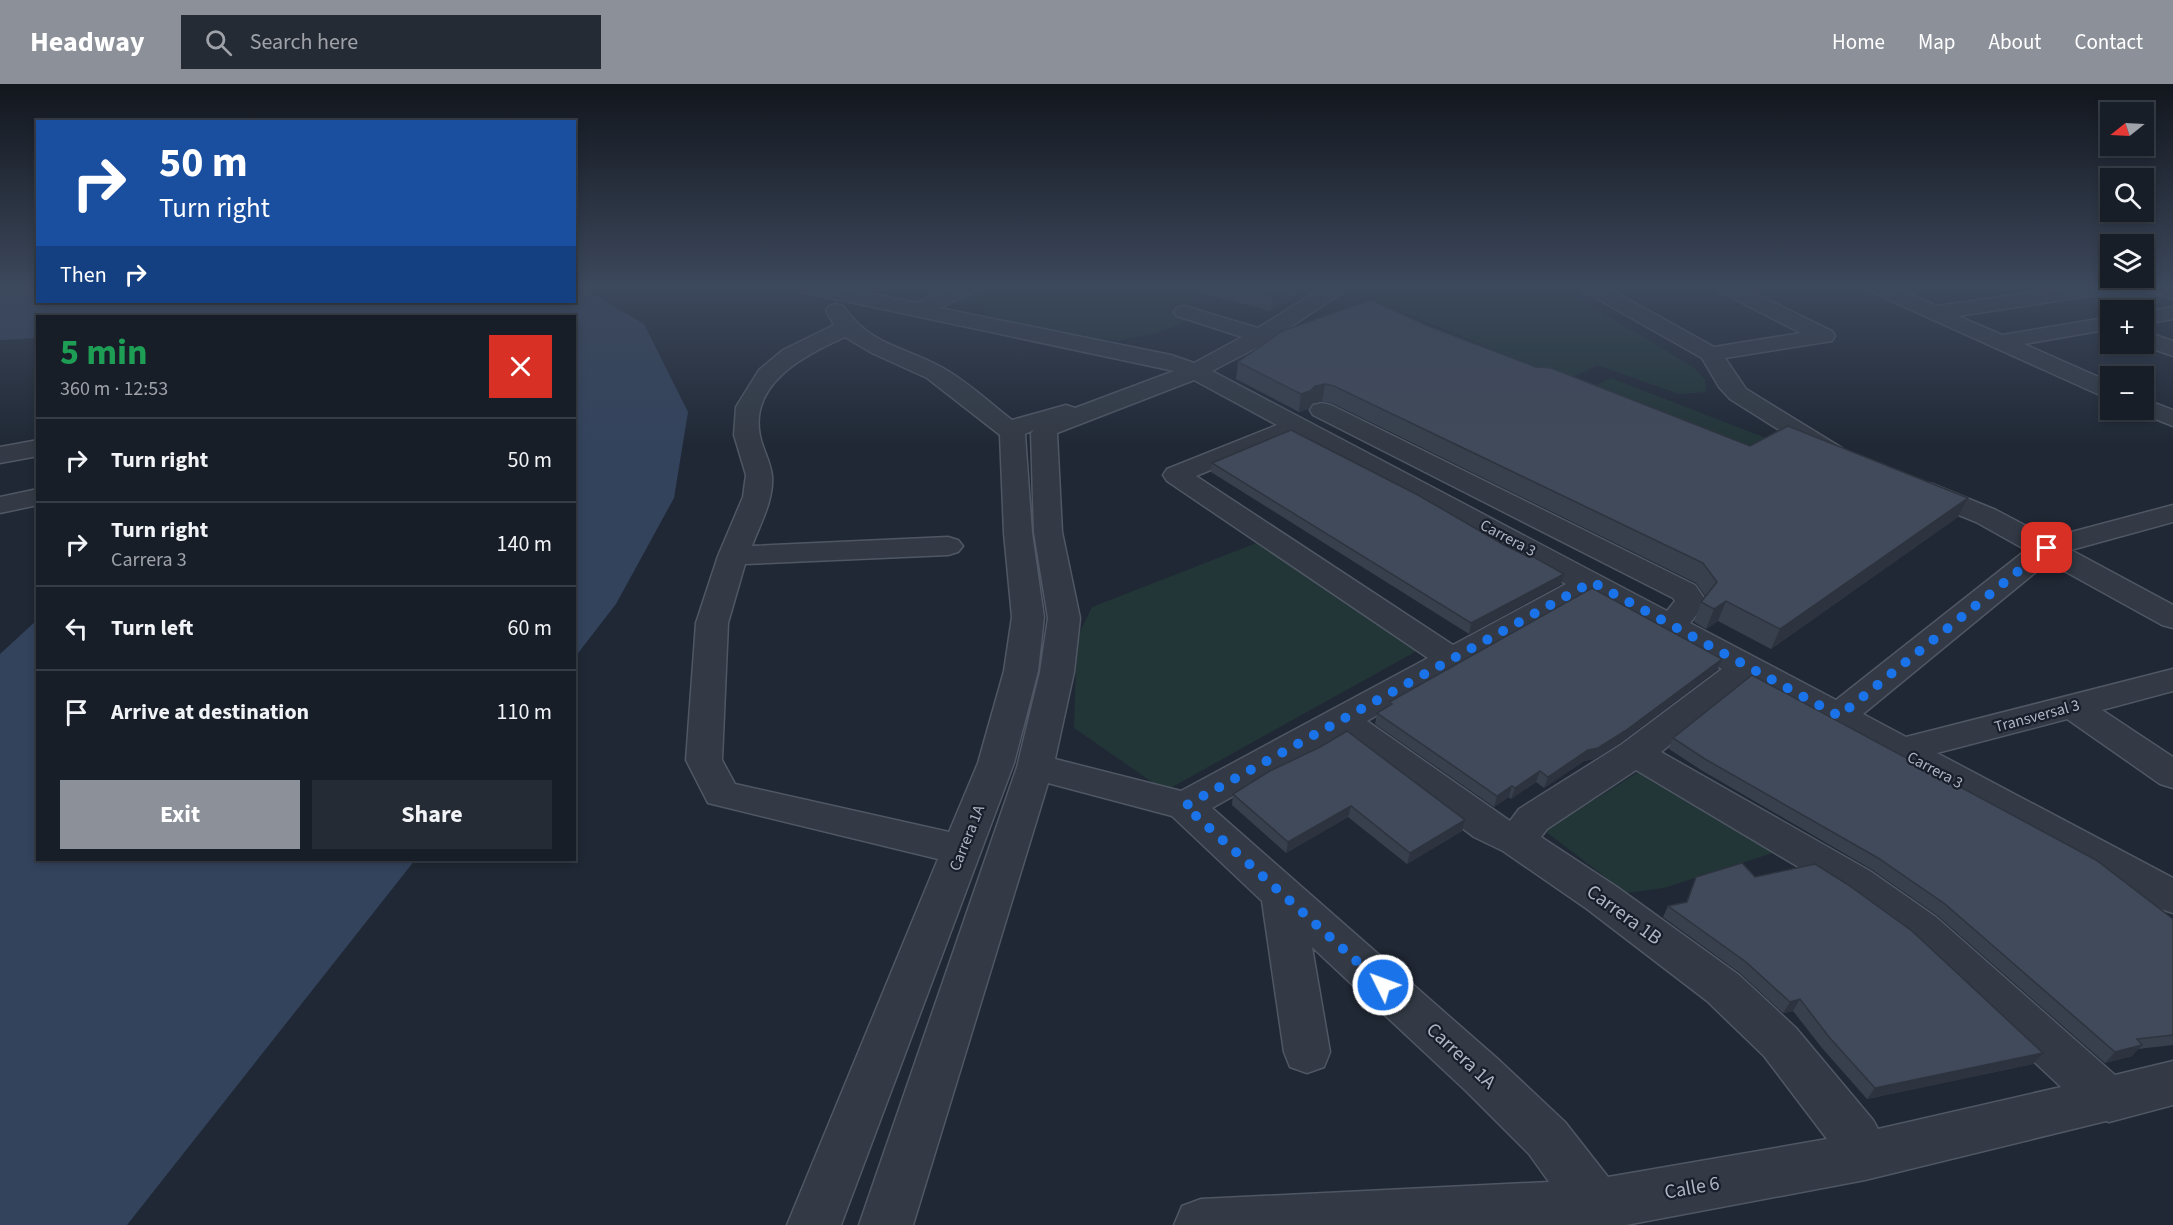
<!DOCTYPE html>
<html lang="en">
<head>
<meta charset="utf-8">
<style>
	body { margin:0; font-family:"Source Sans 3",sans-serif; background:#252b34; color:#f1f3f6; height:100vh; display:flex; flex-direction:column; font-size:22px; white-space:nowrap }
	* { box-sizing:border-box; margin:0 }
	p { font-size:20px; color:#9fa2a8 }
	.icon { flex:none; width:33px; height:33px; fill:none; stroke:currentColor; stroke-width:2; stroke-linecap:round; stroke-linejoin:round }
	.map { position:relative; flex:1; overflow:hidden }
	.sheet { position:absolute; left:36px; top:231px; width:540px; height:546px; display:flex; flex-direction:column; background:#181e28; border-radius:0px; box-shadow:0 3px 9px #0003,0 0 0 2px #363c45 }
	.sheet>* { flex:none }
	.guide { position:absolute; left:36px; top:36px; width:540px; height:183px; border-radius:0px; box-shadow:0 3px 9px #0003,0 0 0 2px #363c45; background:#1a4fa0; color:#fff; overflow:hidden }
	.needle { width:39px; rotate:252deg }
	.tools { position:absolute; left:2100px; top:18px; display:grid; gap:12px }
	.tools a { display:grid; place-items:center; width:54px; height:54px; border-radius:0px; background:#181e28; box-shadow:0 3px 9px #0003,0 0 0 2px #363c45; font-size:30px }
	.pin { position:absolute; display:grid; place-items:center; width:51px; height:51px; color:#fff; margin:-26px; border-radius:12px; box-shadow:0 3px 9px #0006 }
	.me { position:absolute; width:66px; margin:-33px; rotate:312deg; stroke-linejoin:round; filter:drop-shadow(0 0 4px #0008) }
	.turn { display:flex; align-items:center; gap:21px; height:126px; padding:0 24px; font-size:27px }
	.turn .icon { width:78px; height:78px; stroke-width:2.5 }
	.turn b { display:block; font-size:42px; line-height:51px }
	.then { display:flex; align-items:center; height:57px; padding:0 24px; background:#0003; gap:12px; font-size:22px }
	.round { display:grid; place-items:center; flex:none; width:63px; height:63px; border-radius:0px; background:#252b34 }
	.summary { display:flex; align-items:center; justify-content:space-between; height:102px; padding:0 24px }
	h1 { font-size:36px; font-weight:700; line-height:45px; color:#1e9e55 }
	.button { display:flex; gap:12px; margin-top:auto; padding:12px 24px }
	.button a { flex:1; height:69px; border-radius:0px; background:#8c9099; color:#fff; font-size:24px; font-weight:700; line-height:69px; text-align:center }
	.button a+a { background:#252b34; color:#f1f3f6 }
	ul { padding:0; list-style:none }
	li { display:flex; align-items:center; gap:18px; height:84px; padding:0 24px; border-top:2px solid #363c45 }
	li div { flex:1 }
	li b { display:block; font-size:22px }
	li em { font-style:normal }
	header { display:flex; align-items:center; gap:36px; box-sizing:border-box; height:84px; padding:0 30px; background:#8c9099; color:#fff }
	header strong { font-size:28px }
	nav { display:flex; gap:33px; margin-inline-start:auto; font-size:21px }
	.search { width:420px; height:54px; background:#252b34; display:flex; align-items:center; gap:15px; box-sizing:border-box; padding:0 21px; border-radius:0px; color:#9fa2a8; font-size:22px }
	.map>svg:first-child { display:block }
	.green { fill:#223537 }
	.water { fill:#33435c }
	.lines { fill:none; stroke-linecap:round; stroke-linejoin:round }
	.minor-casing { stroke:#505764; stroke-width:3 }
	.minor { fill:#333a45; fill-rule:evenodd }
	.wall { fill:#38404d }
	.shaded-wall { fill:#2e343f }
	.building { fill:#414a5a; stroke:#2e343f; stroke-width:1.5 }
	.route { stroke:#1a73e8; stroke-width:10; stroke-dasharray:0 18 }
	.labels { text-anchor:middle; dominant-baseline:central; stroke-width:4.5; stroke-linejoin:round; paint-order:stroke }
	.street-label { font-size:16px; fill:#adb4c3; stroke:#191f2a }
	.near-street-label { font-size:20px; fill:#adb4c3; stroke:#191f2a }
</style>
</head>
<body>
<header>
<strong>Headway</strong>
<div class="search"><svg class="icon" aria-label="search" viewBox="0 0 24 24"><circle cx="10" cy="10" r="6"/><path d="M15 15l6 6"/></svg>Search here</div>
<nav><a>Home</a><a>Map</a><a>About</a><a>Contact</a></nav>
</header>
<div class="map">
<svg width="2173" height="1141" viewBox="0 0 2173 1141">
	<rect width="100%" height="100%" fill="#202835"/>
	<!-- green -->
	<g class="green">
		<polygon points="862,202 955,202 922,216"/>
		<polygon points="976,202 1158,202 1196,217 1176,226 1188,237 1154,250 1117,257 986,236 986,226 957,213"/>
		<polygon points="1390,202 1559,202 1693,283 1705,295 1706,308 1679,310 1597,281 1568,296 1372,216"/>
		<polygon points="1611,294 1781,360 1743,380 1573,312"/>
		<polygon points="1264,456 1424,563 1165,707 1074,644 1077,554 1092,523"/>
		<polygon points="1640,687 1779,767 1664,804 1626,809 1545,747"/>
	</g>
	<!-- water -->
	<g class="water">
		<polygon points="0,202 37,202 38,218 574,218 575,202 579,202 644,240 688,328 674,414 616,520 575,573 574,232 38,232 37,254 0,256"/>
		<polygon points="37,536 38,776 415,776 127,1141 0,1141 0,570"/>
	</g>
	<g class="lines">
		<!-- minor casing -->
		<g class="minor-casing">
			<g id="minor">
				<path d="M793,202H832L916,219L954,202H980L977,206L939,224L1171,271L1194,279L1242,253L1177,232L1174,228L1177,224L1184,222L1191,224L1258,244L1325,202H1349L1346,206L1269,257L1212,287L1667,527L1675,517L1673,514L1313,331L1310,326L1313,321L1322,319L1331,321L1695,501L1707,518L1690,539L1836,616L2026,466L1976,438L1912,412L1908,406L1912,400L1922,398L1932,400L1996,426L2049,454L2173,421V438L2071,466L2173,521V544L2162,541L2048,478L1863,630L1906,653L2173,585V607L2102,626L2173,673V704L2160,700L2067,635L1937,669L2173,794V829L2158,824L1747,599L1661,668L1870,787L1936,833L2115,991L2173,977V1021L2109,1038L2106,1037L1865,1096L1626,1141H1174L1182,1122L1201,1115L1549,1098L1529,1070L1466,1007L1312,863L1330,968L1324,983L1307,989L1290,983L1284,968L1262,817L1172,732L1048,699L913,1141H859L1017,683L1040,588L1048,534L1034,448L1031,349L1034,346L1025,350L1032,449L1044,533L1038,587L1014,679L841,1141H787L938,775L708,719L686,676L696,539L718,472L743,413L746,391L734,351L736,323L759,286L783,266L834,241L826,226L829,222L836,220L843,222C872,263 902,261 943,284C968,298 990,319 1012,336L1066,321L1075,324L1174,287L803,208L796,206ZM845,253L872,269L927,294L1000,351L1004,449L1012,533L1004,587L978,679L949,748L735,700L722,676L728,539L745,480L948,471L958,468L963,462L958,456L948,453L752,462C760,440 774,416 772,392C771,379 763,366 760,352C749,299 805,271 845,253ZM1194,296L1277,341L1167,385L1163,391L1167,397L1428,574L1181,707L1055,675L1074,588L1080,534L1062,448L1057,349ZM1296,351L1566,500L1453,561L1196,392ZM1589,512L1722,585L1622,660L1519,725L1510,737L1367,637ZM1340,652L1474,753L1503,767L1587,825L1707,917L1764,972L1827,1055L1608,1093L1565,1038L1500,977L1212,724ZM1636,686L1842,809L1906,857L2061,1003L1878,1045L1873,1036L1796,944L1739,891L1617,803L1541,753L1547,745Z"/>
				<polygon points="1579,202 1604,202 1714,263 1801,249 1717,206 1714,202 1740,202 1832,247 1835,252 1832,257 1725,274 1746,305 1842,364 1846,369 1842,374 1833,377 1824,374 1730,315 1719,303 1702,274 1582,206"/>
				<polygon points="1864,202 1891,202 1937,222 2075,202 2125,202 2122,206 2115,208 1958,232 2002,251 2110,233 2110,245 2024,260 2110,298 2110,314 2102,312 1867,206"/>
				<polygon points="2144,202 2173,202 2173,215 2147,206"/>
				<polygon points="2173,223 2173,235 2144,240 2144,228"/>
				<polygon points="2144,247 2173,257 2173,272 2139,260 2144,260"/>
				<polygon points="2144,315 2173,326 2173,342 2135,327 2134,326 2144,326"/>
				<polygon points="38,356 38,372 0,379 0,363"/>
				<polygon points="38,405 38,421 0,429 0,413"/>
			</g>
		</g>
		<!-- minor -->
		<use href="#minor" class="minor"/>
	</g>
	<!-- wall -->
	<g class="wall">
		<polygon points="1173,202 1312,202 1271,227"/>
		<polygon points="1428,242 1536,283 1750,362 1968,414 1958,433 1771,565 1718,537 1706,545 1694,538 1701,518 1706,513 1696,499 1332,319 1322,317 1313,319 1308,325 1299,328 1236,295 1238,278"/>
		<polygon points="1212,379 1561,500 1469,550 1211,388"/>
		<polygon points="1722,575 1717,586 1621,658 1594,675 1584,677 1544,704 1536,698 1511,715 1509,713 1494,723 1375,640 1377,629 1388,623 1389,618"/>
		<polygon points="1673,654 2173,835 2173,961 2138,965 2132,972 2105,979 1937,831 1871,785 1701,686 1669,665"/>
		<polygon points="1268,688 1465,736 1462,747 1407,780 1348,733 1286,769 1232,721 1233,710"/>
		<polygon points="1696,793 1755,793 2043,969 2033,980 1867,1015 1822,964 1793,927 1783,929 1740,889 1663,833 1668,822 1686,818"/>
	</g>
	<!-- shaded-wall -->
	<g class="shaded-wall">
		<polygon points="1288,202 1312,202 1271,227 1272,212"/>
		<polygon points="1325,300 1322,317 1313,319 1308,325 1299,328 1301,310 1315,302"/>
		<polygon points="1968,414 1958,433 1771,565 1780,545"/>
		<polygon points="1564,490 1561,500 1469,550 1471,539"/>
		<polygon points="1726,517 1718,537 1706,545 1714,525"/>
		<polygon points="1722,575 1717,586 1621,658 1594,675 1584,677 1544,704 1548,693"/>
		<polygon points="1540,687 1536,698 1511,715 1515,704"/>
		<polygon points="1512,702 1509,713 1494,723 1497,712"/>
		<polygon points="1351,722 1348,733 1286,769 1288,758"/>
		<polygon points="1465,736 1462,747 1407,780 1410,769"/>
		<polygon points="1800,915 1793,927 1783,929 1790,918"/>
		<polygon points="2142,961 2132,972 2105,979 2115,968"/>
		<polygon points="2043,969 2033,980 1867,1015 1875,1004"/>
	</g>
	<!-- building -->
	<g class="building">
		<polygon points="1235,202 1288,202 1272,212"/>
		<polygon points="1371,216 1428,242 1536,283 1551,284 1750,362 1788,342 1968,414 1780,545 1726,517 1714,525 1701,518 1717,498 1703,479 1334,302 1325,300 1315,302 1310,307 1301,310 1238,278 1282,247"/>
		<polygon points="1291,346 1418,411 1504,461 1529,473 1532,472 1564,490 1471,539 1212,379"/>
		<polygon points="1592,504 1722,575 1625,647 1598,664 1588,666 1548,693 1540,687 1515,704 1512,702 1497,712 1377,629 1392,620 1389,618"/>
		<polygon points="1752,591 2096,776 2173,835 2173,951 2137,955 2142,961 2115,968 1945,820 1878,774 1705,675 1673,654"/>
		<polygon points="1347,647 1465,736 1410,769 1351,722 1288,758 1233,710 1268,688 1320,663"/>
		<polygon points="1742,779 1755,793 1815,780 1847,800 1912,847 2043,969 1875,1004 1829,953 1800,915 1790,918 1746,878 1668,822 1687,818 1696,793"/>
	</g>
	<!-- sky -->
	<linearGradient id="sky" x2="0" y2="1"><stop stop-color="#12161d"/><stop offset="0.56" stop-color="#3c485c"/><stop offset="1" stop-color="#3c485c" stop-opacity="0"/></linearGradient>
	<rect width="2173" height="362" fill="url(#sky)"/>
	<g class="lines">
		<!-- route -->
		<polyline class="route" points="1383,901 1185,722 1592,498 1839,632 2047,464"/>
	</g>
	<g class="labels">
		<!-- street labels -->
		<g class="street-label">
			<text transform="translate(1508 454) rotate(28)">Carrera 3</text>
			<text transform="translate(2037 632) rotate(-15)">Transversal 3</text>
			<text transform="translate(1935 686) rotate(28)">Carrera 3</text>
			<text transform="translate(967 754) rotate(-68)">Carrera 1A</text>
		</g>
		<!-- near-street labels -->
		<g class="near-street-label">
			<text transform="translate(1624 831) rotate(36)">Carrera 1B</text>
			<text transform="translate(1461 972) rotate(43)">Carrera 1A</text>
			<text transform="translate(1692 1104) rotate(-10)">Calle 6</text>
		</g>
	</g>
</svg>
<div class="tools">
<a><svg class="needle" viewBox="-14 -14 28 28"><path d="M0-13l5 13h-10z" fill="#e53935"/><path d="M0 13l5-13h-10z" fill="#9fa2a8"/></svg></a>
<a><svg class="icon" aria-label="search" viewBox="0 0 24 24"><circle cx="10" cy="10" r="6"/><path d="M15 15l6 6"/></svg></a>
<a><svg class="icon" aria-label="layers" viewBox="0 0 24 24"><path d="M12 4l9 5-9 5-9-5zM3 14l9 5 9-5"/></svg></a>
<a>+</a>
<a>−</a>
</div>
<div class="pin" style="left:2047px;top:464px;background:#d93025"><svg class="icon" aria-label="arrive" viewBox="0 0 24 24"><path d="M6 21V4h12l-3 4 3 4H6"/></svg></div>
<svg class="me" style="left:1383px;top:901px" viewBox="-20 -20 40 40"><circle r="17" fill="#1a73e8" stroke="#fff" stroke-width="3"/><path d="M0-11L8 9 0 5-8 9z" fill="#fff"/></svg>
<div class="guide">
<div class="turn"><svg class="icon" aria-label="right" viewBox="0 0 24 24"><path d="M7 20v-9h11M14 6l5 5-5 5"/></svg><div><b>50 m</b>Turn right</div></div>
<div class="then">Then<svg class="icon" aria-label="right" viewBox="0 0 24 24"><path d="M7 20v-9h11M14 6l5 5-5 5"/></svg></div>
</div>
<section class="sheet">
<div class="summary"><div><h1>5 min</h1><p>360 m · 12:53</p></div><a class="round" style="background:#d93025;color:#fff"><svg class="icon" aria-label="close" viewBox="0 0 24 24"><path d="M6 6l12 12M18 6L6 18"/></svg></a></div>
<ul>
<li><svg class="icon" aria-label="right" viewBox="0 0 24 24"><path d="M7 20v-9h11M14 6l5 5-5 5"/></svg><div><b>Turn right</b></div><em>50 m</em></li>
<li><svg class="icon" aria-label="right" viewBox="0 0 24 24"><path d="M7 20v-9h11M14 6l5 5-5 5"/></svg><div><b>Turn right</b><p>Carrera 3</p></div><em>140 m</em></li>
<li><svg class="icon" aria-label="left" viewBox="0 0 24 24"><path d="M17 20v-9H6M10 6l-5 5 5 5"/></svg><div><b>Turn left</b></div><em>60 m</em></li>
<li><svg class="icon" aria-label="arrive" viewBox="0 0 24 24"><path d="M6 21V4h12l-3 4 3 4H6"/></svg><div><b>Arrive at destination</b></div><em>110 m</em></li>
</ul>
<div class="button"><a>Exit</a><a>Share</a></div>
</section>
</div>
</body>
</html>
